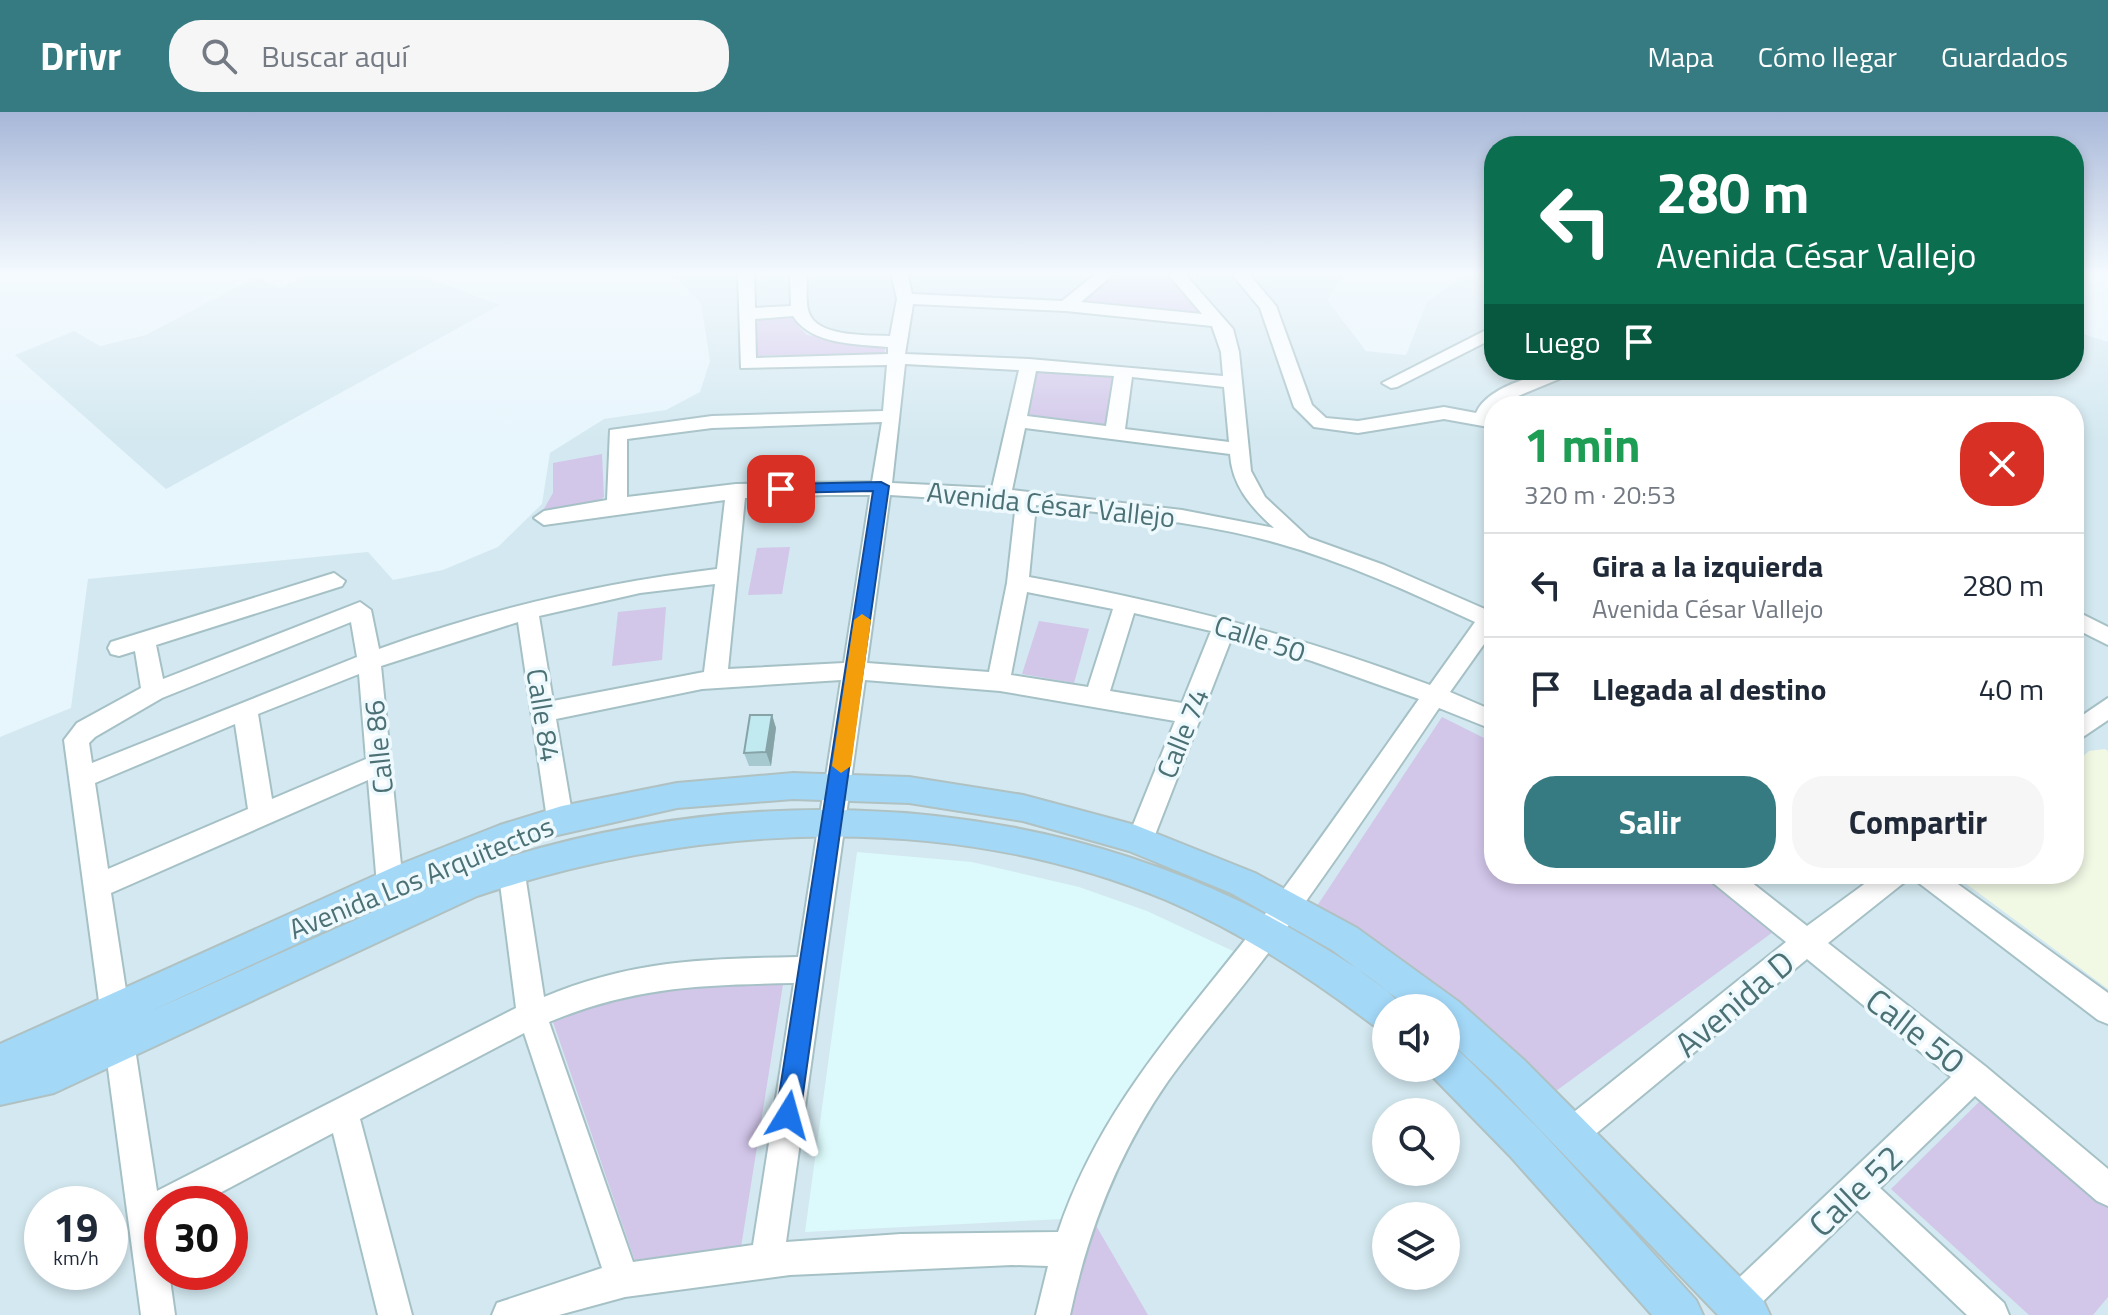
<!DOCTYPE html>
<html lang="es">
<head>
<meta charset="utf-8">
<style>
	body { margin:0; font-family:"Titillium Web",sans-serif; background:#f6f6f7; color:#1f2937; height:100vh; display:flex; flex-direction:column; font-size:30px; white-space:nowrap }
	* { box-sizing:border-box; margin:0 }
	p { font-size:26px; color:#747a83 }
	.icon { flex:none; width:44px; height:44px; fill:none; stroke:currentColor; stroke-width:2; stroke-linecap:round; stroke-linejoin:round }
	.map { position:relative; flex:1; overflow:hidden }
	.panel { position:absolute; left:1484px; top:284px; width:600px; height:488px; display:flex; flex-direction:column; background:#fff; border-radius:32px; box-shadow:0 4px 12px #0003 }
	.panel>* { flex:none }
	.hud { position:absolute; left:1484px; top:24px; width:600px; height:244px; border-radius:32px; box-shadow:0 4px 12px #0003; background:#0b6e4f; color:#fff; overflow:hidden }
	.buttons { position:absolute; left:1372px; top:882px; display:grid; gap:16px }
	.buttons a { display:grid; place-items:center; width:88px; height:88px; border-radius:50%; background:#fff; box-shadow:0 4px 12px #0003; font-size:40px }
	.speed { position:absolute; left:24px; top:1074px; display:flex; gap:16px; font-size:40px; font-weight:700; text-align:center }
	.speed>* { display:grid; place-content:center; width:104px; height:104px; border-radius:50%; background:#fff; box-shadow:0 4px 12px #0003; line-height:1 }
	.speed small { font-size:20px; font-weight:400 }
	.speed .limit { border:12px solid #d22; background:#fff; color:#111 }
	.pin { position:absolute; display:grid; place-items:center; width:68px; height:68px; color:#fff; margin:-34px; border-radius:16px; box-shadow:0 4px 12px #0006 }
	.me { position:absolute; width:88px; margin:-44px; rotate:8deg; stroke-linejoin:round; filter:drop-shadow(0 0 6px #0008) }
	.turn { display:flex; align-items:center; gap:28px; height:168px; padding:0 40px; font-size:36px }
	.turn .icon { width:104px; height:104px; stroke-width:2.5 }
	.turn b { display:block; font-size:56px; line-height:68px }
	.then { display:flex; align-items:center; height:76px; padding:0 40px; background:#0003; gap:16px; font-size:30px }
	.round { display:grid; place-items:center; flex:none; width:84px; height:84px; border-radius:32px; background:#f6f6f7 }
	.headline { display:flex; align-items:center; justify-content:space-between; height:136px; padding:0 40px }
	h1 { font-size:48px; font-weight:700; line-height:60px; color:#1e9e55 }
	.button { display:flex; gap:16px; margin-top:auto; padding:16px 40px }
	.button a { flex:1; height:92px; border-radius:32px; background:#367b81; color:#fff; font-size:32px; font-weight:700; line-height:92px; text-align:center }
	.button a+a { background:#f6f6f7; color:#1f2937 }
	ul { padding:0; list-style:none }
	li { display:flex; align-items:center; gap:24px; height:104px; padding:0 40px; border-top:2px solid #e0e1e3 }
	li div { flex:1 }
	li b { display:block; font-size:30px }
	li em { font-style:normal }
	header { display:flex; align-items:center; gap:48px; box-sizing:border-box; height:112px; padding:0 40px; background:#367b81; color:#fff }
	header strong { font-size:38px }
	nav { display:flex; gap:44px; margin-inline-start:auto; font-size:28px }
	.search { width:560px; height:72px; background:#f6f6f7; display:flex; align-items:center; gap:20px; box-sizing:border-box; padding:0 28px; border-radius:32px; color:#747a83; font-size:30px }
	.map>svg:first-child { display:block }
	.residential { fill:#d3e8f0; fill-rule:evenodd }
	.commercial { fill:#dcfafb }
	.education { fill:#f1f8e4 }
	.green { fill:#d2c6e9 }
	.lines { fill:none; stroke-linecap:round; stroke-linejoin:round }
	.minor-casing { stroke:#a6c1c6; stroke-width:4 }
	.major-casing { stroke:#b0c1c2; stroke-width:4 }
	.minor { fill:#fff; fill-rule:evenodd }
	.major { fill:#a3d8f7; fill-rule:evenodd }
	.wall { fill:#a5c9ce }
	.shaded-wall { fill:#86a4a8 }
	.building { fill:#c0eaf0; stroke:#86a4a8; stroke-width:2 }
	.route { fill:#1a73e8; stroke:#114b97; stroke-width:2 }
	.slow { fill:#f59e0b }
	.labels { text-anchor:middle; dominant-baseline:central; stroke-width:7; stroke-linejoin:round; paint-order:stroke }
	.street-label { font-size:28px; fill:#4c7175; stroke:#eef9fe }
	.near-street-label { font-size:34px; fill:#4c7175; stroke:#eef9fe }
</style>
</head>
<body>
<header>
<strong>Drivr</strong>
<div class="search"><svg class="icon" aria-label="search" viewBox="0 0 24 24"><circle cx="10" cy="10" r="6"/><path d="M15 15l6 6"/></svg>Buscar aquí</div>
<nav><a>Mapa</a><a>Cómo llegar</a><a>Guardados</a></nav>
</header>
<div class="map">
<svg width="2108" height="1203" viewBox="0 0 2108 1203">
	<rect width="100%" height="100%" fill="#e7f5fc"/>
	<!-- residential -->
	<g class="residential">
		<polygon points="309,161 414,161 500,193 166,377 15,243 74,219 100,234 146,223 256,165 281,177"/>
		<path d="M671,161H1345L1327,188L1366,239L1406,243L1427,190L1468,161H1494V258H2074V219L2108,230V1203H0V625L71,596L88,467L368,440L393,468L443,458L498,435L542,392L550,341L604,307L666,298L700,280L710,249L701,191ZM1494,294H2074V762H1494ZM1386,896H1446V956H1386ZM1386,1000H1446V1060H1386ZM42,1092H110V1160H42ZM162,1092H230V1160H162ZM1386,1104H1446V1164H1386Z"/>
	</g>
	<!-- commercial -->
	<polygon class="commercial" points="857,740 972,750 1079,775 1147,799 1233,839 1104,1016 1063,1107 805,1120"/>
	<!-- education -->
	<polygon class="education" points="2105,637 2108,639 2108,877 1953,762 2074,762 2074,652 2089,639"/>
	<!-- green -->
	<g class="green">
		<polygon points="1116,161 1167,161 1205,204 1081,190"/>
		<polygon points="795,201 798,214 807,223 886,234 884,241 755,244 752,205"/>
		<polygon points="1037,256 1117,263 1109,314 1028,305"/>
		<polygon points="602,342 604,385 594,392 541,402 553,381 553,351"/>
		<polygon points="790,435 782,482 748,483 757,436"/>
		<polygon points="666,495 662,548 612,554 618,500"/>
		<polygon points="1039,509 1089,517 1074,571 1022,562"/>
		<path d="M1442,605L1494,631V762H1699L1773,820L1556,979C1482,907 1406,845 1317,794Z"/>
		<polygon points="784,866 741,1135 636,1152 551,904 617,882"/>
		<polygon points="1981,988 2108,1094 2108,1185 2093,1203 2029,1203 1891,1077"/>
		<polygon points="1091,1105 1148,1203 1069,1203"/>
	</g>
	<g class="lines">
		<!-- minor casing -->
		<g class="minor-casing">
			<g id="minor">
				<path d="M738,161H754L755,196L791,194L790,161H806C808,174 804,194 811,205C823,225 870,223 890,224L897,187L891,161H907L912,182L1062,189L1097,161H1115L1081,190L1202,202L1167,161H1184L1233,217L1239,240L1251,359L1265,385L1309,426L1384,453L1494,501V518L1450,580L1494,599V618L1439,596C1387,673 1335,750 1280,825C1244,875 1203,920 1168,969C1118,1041 1088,1118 1070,1203H1036L1048,1154L1012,1153L790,1163L625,1185L559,1203H492L497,1191L602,1156L524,921L360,1007L412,1203H378L333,1021L199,1092H162V1160H169L175,1203H141L64,628L77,611L141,576L135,539L119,544L111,542L108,536L111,530L334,461L345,469L342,474L156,533L163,567L360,490L371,498L379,537C489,497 600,471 717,457L725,388L544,413L534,406L544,399L607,388L610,318L712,304L883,299L887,253L741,256ZM913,192L1066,199L1212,214L1221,240L1223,264L1029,247L905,242ZM793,204C811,233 857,232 888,235V242L756,246L755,207ZM905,252L1019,258L992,376L892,371ZM1036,259L1114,264L1106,314L1027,304ZM1132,265L1224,275L1229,330L1125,317ZM882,310L872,370L736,372L627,385V327L712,316ZM1025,316L1230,342C1232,374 1251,395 1274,416L1182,398L1012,378ZM826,383H870L844,551L728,557L745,386ZM890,383L1016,391L1007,471L989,560L867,551ZM1036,393C1116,403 1199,409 1277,431C1345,450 1410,480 1475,510L1430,573C1298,523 1167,490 1029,465ZM715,472L704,560L553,589L539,504L640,481ZM1027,480L1113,497L1088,575L1011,563ZM1134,501L1211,519L1182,591L1110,579ZM351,510L357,545L92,651L89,631L95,625L162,586ZM518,510L547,707L551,715L560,718L569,715L573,707L556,607L702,577L841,568L798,845C703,847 633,848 544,885L524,756L520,748L511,745L502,748L498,756L516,896L157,1079L111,781L368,668L377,773L380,781L390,785L400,781L403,773L381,554ZM1232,525L1312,549L1419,587C1366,662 1314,737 1259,810C1180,912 1100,995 1058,1120L901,1122L786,1130L865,568L1000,579L1175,609L1127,728L1131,736L1140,739L1149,736L1153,728ZM359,562L366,647L272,687L258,602ZM235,612L248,697L108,757L95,671ZM794,871L753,1133L633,1150L549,910C635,874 702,873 794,871Z"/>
				<path d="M1231,161H1248L1276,194L1312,293L1326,306L1358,309L1444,295L1476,301C1489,271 1550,258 1581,258L1494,294V316L1444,307L1358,321L1314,315L1294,295L1260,196Z"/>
				<polygon points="1494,214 1494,226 1397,275 1391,276 1382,271"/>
				<polygon points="2074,498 2108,515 2108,533 2074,516"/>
				<polygon points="2108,586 2108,608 2074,631 2074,609"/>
				<polygon points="1708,762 1741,762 1807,814 1878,762 1944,762 2108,881 2108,912 2098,908 1911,765 1828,831 1985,954 2108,1057 2108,1094 2097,1089 1975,984 1880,1076 2004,1191 2009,1203 1967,1203 1857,1098 1749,1203 1725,1203 1720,1191 1725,1179 1951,965 1807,847 1581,1034 1570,1039 1559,1034 1554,1023 1559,1012 1786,830 1712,770"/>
			</g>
		</g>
		<!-- major casing -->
		<g class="major-casing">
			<g id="major">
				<path d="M793,661L909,665L1023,683L1135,713L1255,761L1357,816L1459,890L1524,948L1763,1188L1770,1203H1718L1498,974L1446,926V896H1410L1332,838L1231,781L1129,739L1023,709L909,691L793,687L677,696L531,729L450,761L151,899C218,869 286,839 353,809C389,792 426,773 463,760C714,672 999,674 1241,790C1272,805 1390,869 1402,896H1386V918L1373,913C1308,864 1241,820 1166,788C948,697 697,711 477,784L54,981L0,993V932L396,754L500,713L562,694L677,671Z"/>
				<polygon points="1446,934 1459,939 1538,1016 1696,1188 1703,1203 1652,1203 1510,1044 1433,965 1429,956 1446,956"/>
			</g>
		</g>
		<!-- minor -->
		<use href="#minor" class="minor"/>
		<!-- major -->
		<use href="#major" class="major"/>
	</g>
	<!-- wall -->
	<polygon class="wall" points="772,603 776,616 771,654 749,654 744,641"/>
	<!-- shaded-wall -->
	<polygon class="shaded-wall" points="772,603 776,616 771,654 766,640"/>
	<!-- building -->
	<polygon class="building" points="750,603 772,603 766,640 744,641"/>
	<!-- sky -->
	<linearGradient id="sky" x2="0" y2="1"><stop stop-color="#a7b7d8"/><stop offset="0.49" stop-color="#f4fafe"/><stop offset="1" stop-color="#f4fafe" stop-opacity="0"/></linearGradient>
	<rect width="2108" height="330" fill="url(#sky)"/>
	<!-- route -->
	<polygon class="route" points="881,370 889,374 800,1003 797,1011 788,1015 780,1011 776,1003 873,379 781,381 773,377 781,372"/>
	<!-- slow -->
	<polygon class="slow" points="862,502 871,508 851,654 841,661 832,654 854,508"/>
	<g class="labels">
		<!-- street labels -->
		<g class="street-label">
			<text transform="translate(1051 392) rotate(6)">Avenida César Vallejo</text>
			<text transform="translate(1260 526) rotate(18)">Calle 50</text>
			<text transform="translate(544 603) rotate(81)">Calle 84</text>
			<text transform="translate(1182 621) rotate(-68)">Calle 74</text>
			<text transform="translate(378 635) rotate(-96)">Calle 86</text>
			<text transform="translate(421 765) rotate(-22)">Avenida Los Arquitectos</text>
		</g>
		<!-- near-street labels -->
		<g class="near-street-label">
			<text transform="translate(1734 891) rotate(-40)">Avenida D</text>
			<text transform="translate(1916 918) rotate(38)">Calle 50</text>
			<text transform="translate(1855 1078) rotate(-44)">Calle 52</text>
		</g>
	</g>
</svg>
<div class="buttons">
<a><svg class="icon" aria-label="sound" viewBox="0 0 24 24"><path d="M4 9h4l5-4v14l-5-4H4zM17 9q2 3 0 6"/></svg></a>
<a><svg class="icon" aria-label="search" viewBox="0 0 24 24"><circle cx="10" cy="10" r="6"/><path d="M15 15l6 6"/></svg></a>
<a><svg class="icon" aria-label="layers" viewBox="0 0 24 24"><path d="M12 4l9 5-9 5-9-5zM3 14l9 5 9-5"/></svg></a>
</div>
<div class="speed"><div>19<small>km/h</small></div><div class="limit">30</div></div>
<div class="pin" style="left:781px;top:377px;background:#d93025"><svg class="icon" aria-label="arrive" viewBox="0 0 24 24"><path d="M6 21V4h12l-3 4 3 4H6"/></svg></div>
<svg class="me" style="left:788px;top:1003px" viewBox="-20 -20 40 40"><path d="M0-17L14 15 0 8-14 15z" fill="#1a73e8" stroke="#fff" stroke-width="4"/></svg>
<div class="hud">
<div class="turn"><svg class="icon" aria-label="left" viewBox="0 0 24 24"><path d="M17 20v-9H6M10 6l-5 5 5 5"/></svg><div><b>280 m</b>Avenida César Vallejo</div></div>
<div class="then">Luego<svg class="icon" aria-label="arrive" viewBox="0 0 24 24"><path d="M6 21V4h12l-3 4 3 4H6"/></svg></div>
</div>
<section class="panel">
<div class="headline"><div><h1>1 min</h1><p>320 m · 20:53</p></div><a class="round" style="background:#d93025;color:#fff"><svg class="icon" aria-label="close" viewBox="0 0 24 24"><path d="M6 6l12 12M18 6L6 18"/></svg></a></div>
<ul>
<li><svg class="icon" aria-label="left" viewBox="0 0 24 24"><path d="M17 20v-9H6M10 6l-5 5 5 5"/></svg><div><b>Gira a la izquierda</b><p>Avenida César Vallejo</p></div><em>280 m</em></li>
<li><svg class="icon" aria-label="arrive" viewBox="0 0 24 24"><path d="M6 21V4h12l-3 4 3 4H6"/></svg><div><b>Llegada al destino</b></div><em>40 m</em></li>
</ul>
<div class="button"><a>Salir</a><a>Compartir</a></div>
</section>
</div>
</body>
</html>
